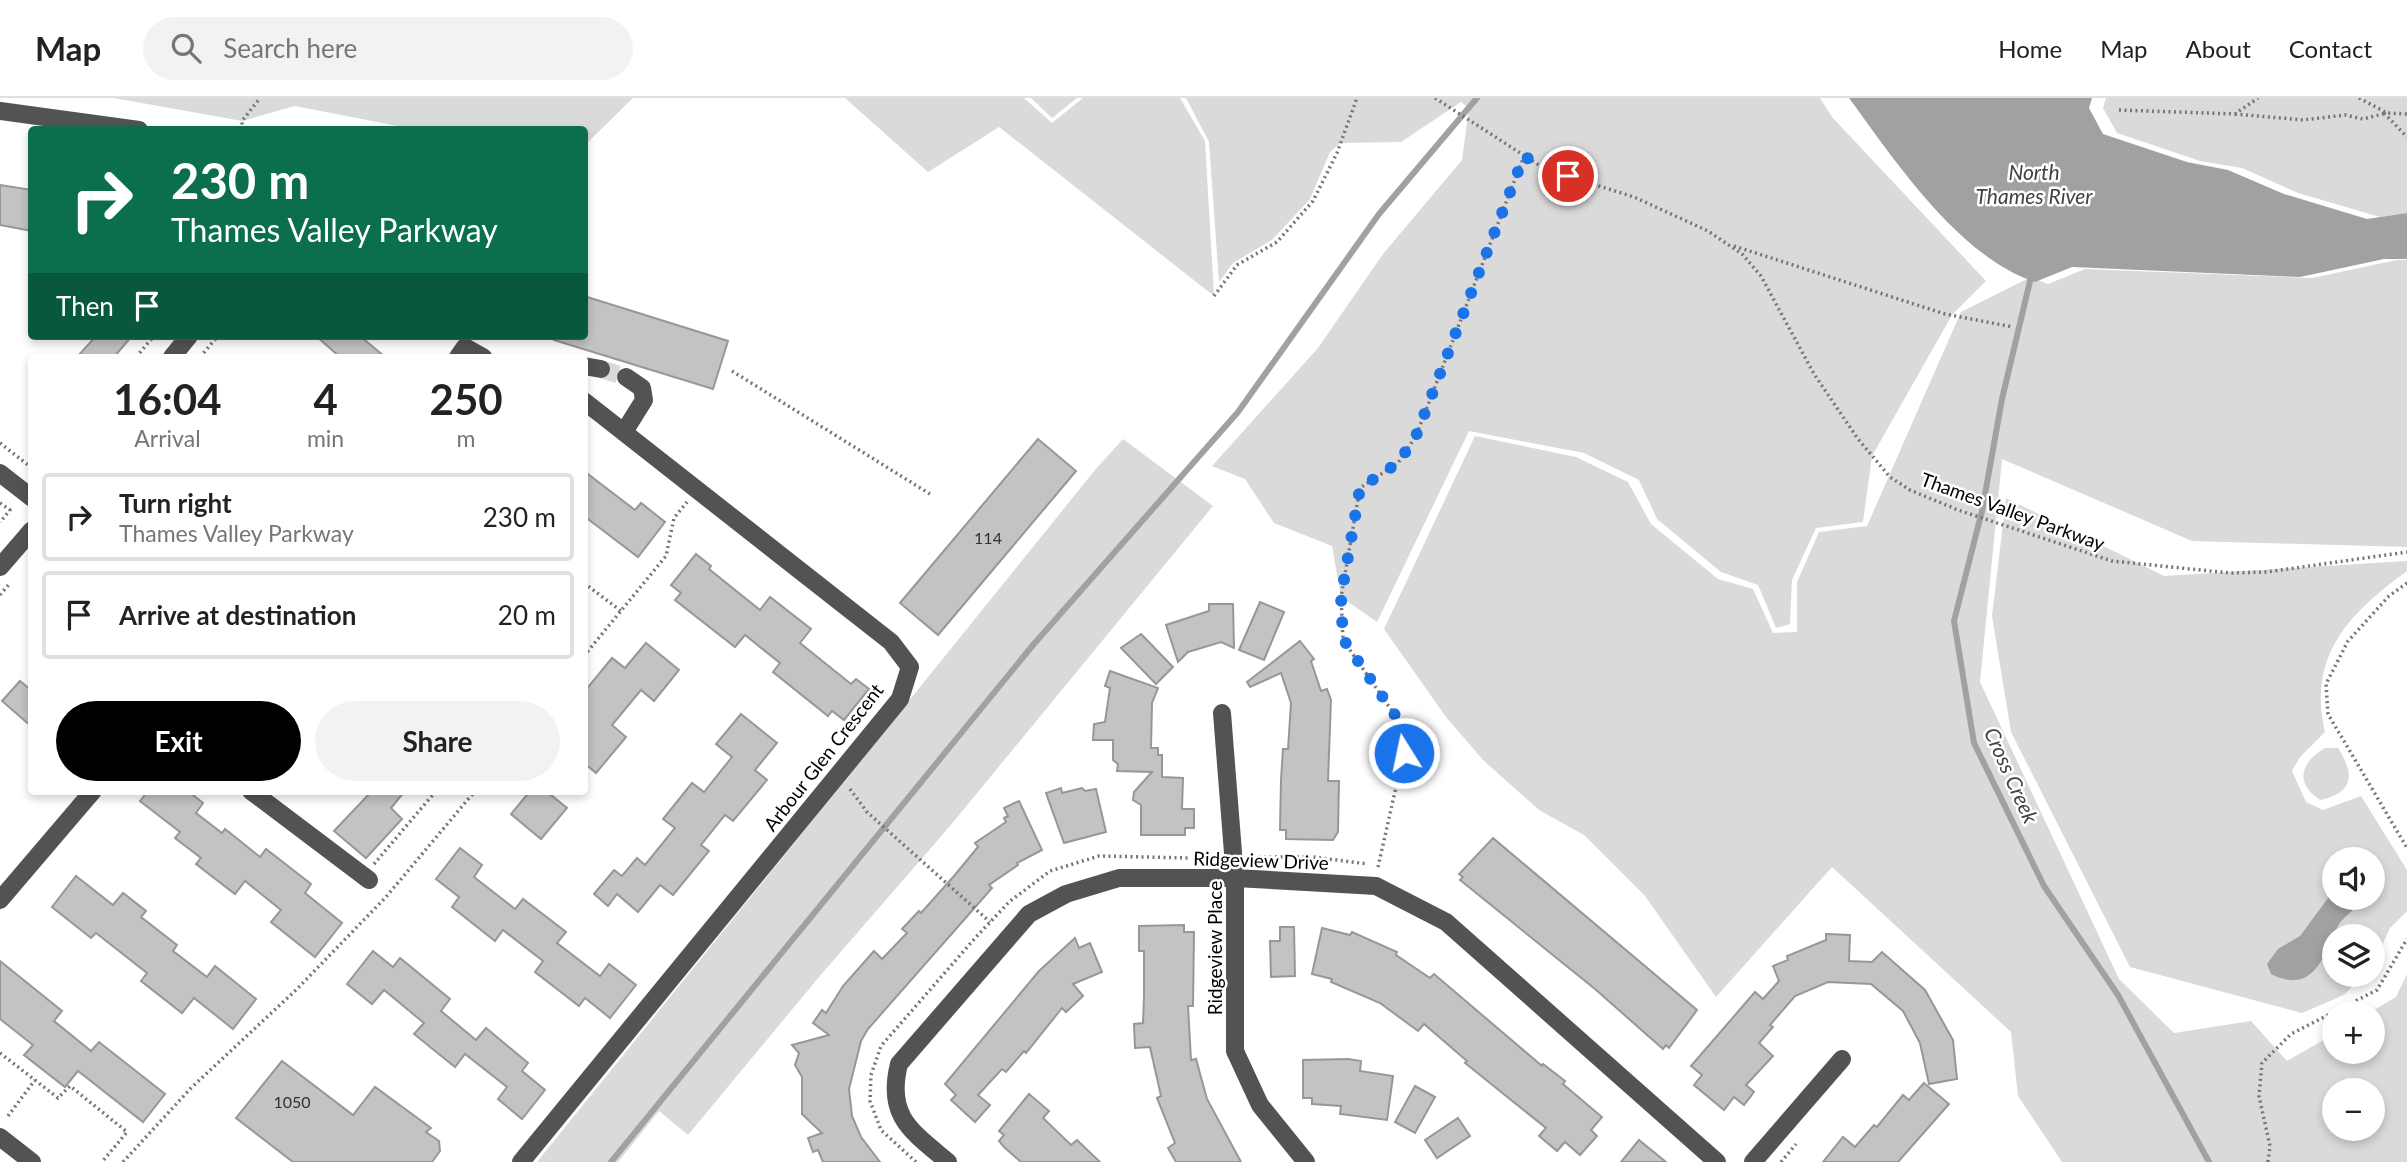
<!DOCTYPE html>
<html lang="en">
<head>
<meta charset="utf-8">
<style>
	body { margin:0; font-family:Lato,sans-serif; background:#f2f2f2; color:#222; height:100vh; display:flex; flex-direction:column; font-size:26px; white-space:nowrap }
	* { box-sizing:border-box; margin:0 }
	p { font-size:23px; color:#767676 }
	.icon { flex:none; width:38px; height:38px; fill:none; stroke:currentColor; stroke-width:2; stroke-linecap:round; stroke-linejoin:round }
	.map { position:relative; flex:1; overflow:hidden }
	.sheet { position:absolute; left:28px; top:256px; width:560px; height:441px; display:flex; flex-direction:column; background:#fff; border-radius:7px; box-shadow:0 4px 10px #0003 }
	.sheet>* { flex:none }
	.guide { position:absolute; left:28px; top:28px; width:560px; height:214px; border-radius:7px; box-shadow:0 4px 10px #0003; background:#0b6e4f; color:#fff; overflow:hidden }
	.fabs { position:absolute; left:2322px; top:749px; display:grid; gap:14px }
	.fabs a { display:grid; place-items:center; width:63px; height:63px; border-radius:50%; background:#fff; box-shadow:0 4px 10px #0003; font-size:35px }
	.pin { position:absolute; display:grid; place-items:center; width:60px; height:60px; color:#fff; margin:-30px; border:4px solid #fff; border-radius:50%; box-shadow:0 2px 7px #0007 }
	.me { position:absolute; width:77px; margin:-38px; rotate:350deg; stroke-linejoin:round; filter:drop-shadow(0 0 5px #0008) }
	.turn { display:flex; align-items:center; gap:24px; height:147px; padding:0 28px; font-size:32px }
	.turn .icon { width:91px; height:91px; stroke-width:2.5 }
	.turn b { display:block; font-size:49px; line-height:60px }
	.then { display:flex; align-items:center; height:66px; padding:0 28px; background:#0003; gap:14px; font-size:26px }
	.eta { display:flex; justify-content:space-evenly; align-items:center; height:119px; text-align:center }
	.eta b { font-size:42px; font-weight:700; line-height:49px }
	.cta { display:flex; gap:14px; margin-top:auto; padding:14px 28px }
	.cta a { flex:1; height:80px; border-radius:42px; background:#000; color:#fff; font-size:28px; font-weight:700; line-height:80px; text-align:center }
	.cta a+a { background:#f2f2f2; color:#222 }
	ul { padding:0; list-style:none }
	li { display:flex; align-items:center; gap:21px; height:88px; margin:0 14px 10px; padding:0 14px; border:4px solid #e0e0e0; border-radius:7px }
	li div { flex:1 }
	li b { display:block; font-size:26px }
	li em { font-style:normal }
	header { display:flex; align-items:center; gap:42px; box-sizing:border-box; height:98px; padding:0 35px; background:#fff; border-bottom:2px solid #e0e0e0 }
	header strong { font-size:33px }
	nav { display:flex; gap:38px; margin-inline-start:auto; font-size:24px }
	.search { width:490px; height:63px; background:#f2f2f2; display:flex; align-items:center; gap:18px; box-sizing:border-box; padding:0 24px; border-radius:38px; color:#767676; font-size:26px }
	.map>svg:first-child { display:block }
	.green { fill:#dadada; fill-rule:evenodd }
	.water { fill:#a1a1a1 }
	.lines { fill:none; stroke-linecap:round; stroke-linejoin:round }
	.stream { stroke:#a1a1a1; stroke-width:6 }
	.building { fill:#c3c3c3; stroke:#979797; stroke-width:2 }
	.minor-tunnel { stroke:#d9d9d9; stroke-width:18; stroke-dasharray:18 9; stroke-linecap:butt }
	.path { stroke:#757575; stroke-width:3.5; stroke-dasharray:2 3.5; stroke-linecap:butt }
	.minor { stroke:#535353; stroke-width:18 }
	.route { stroke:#1a73e8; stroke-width:12; stroke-dasharray:0 21.6 }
	.labels { text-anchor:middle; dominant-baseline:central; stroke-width:5; stroke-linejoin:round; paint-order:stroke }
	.number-label { font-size:16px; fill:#313131 }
	.street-label { font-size:19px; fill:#000; stroke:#fff }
	.water-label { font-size:21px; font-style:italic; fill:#424242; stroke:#fff }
</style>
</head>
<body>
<header>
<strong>Map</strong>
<div class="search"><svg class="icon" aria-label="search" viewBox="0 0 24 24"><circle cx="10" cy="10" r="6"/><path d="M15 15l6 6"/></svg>Search here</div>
<nav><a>Home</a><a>Map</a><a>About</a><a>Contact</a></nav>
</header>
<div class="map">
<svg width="2407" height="1064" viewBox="0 0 2407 1064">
	<rect width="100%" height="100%" fill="#fff"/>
	<!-- green -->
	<g class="green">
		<polygon points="114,0 633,0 585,47 584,32 413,31 295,8 242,23"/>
		<polygon points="845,0 1024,0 1052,25 1083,0 1180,0 1205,43 1214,198 999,29 928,74"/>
		<polygon points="1031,0 1077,0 1052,20"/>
		<polygon points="1186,0 1820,0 1832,19 1986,183 1952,217 1872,358 1863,424 1816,430 1792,482 1790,526 1776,530 1758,487 1721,474 1657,421 1639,382 1584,355 1469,333 1377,524 1341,499 1332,448 1274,425 1245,381 1212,368 1318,250 1383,156 1462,62 1469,10 1461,4 1401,44 1340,45 1330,54 1310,101 1272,142 1233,165 1219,184 1209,44"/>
		<polygon points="2106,0 2407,0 2407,115 2380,119 2298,95 2242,70 2200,63 2117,35 2103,10"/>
		<path d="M2397,162H2407V449L2192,443L2002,361L1980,584L2119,881L2174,935L2251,923L2287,963L2334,936V954H2373V915H2369L2396,899L2407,876V1064H2062L2018,998L2011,934L1832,769L1716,899L1645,798L1584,737L1539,712L1483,662L1446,619L1384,531L1475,338L1576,359L1628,384L1651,426L1718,481L1753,491L1773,535L1797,534V484L1819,434L1867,428L1961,214L2031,179L2048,186L2085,171L2312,180ZM2334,992H2373V1031H2334Z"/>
		<polygon points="1123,341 1213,408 950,728 819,879 688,1037 659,1013 618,1064 537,1064 1095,372"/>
		<path d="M2006,400L2164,478L2407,463V473C2349,515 2307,558 2325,634L2300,659L2292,673L2306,704L2323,712L2361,698L2407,772V813L2390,830L2373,867V838H2334V877H2363L2344,897L2302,915L2130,869L2011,634L1992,518ZM2334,761H2373V800H2334Z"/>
		<path d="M2325,650H2338C2355,677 2354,694 2320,702C2294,685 2301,664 2325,650Z"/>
	</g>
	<!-- water -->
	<g class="water">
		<path d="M1849,0H2092L2089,10L2103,36L2187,64L2228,72L2284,96L2367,121L2407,115V161H2384L2300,179L2072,169L2035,184C1958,158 1896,64 1849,0Z"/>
		<path d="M2334,792V800L2363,802C2356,811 2341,820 2337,830C2323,860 2313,897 2271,876L2267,866L2278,851L2300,838Z"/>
	</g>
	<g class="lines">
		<!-- stream -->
		<g class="stream">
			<polyline points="2031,179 2002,301 1982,413 1954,523 1974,645 2044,788 2118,897 2209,1064"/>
			<polyline points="611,1064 1033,547 1238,314 1379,116 1477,0"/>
		</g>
	</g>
	<!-- building -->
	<g class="building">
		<polygon points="0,87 32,92 32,133 0,127"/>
		<polygon points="584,198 728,243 713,291 554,242 555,238 584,238"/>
		<polygon points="96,238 132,238 114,259 77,259"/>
		<polygon points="316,238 360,238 385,259 340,259"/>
		<polygon points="1038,341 1076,373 938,537 900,505"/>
		<polygon points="584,373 635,412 641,405 665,424 638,459 584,418"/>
		<polygon points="696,456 711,468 709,471 760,512 770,499 811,531 800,545 851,586 856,581 869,591 844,622 832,613 828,618 773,574 780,565 745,537 735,549 675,502 681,495 671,487"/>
		<polygon points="1260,504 1284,514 1264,562 1239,552"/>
		<polygon points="1209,506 1233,506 1234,550 1221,544 1188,554 1178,564 1166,527 1209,513"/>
		<polygon points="1141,536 1173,569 1156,586 1121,550"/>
		<polygon points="1300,543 1314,561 1311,563 1321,593 1327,591 1331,602 1328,683 1339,683 1338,734 1333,742 1286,741 1286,732 1280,732 1281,682 1283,651 1288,651 1291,605 1281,575 1250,589 1247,584"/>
		<polygon points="646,545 679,572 654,603 641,592 612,627 626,639 596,675 584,665 584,594 612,560 625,570"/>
		<polygon points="1110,573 1158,590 1152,605 1151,650 1158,650 1158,657 1162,657 1162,679 1183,680 1182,711 1194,711 1194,730 1185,730 1185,737 1141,737 1141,707 1133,702 1134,694 1152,674 1117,673 1118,666 1113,662 1113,642 1093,642 1094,626 1105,624 1110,590 1105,588"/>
		<polygon points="20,583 32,593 32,629 2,603"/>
		<polygon points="741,616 777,645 755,672 767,682 733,723 725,717 701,747 709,753 673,797 660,787 638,814 617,796 608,808 594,796 614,772 622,778 637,760 645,767 675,730 663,721 692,685 704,694 732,659 716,646"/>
		<polygon points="1061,690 1062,695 1082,690 1085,693 1096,691 1106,734 1064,745 1046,695"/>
		<polygon points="148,693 188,693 203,705 196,715 222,735 225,731 260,759 266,751 311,786 305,795 342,825 315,859 271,824 281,812 245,783 235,796 196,766 201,760 175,740 180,734 140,703"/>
		<polygon points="372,693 405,693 391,710 402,721 366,760 334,733"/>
		<polygon points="530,693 546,693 567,710 541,741 511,716"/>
		<polygon points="1019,703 1042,752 1017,765 1018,767 989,787 992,790 868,931 861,943 849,991 852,1018 861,1039 880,1064 823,1064 818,1052 813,1054 808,1040 822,1035 802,1016 802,979 795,967 799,955 792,947 829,937 813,925 822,912 826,915 843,888 874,853 882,861 907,835 902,831 919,813 921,815 954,778 978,749 975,745 1006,724 1004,720 1008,718 1004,710"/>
		<polygon points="1493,740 1697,912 1669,950 1666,947 1663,951 1595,891 1460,782 1463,779 1459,776"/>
		<polygon points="460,750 482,767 474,779 515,811 523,801 566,834 557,845 600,878 609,866 636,887 610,920 585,900 579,908 535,874 543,863 503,832 495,843 452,809 459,799 436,781"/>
		<polygon points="76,778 113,807 123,795 146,813 141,819 177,847 173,853 207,879 215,868 256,901 233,931 194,900 182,915 141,883 147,875 96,835 91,840 52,809"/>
		<polygon points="1184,827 1184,834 1194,834 1193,908 1188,908 1191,962 1196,961 1207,1001 1241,1064 1176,1064 1168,1050 1175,1045 1157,1000 1161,998 1150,949 1135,950 1134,926 1143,925 1144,900 1144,853 1139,853 1139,828"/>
		<polygon points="1280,829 1294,829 1295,878 1271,879 1270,843 1280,843"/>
		<polygon points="1322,830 1350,837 1352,834 1397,854 1396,857 1430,880 1434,876 1542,968 1543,966 1565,983 1563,986 1602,1019 1591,1032 1597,1038 1580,1057 1565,1044 1557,1053 1539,1038 1546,1030 1465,965 1467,963 1424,926 1418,933 1380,905 1331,884 1332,881 1312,876"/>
		<polygon points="1826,836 1850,837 1849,863 1872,864 1882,854 1925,892 1953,942 1957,981 1929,986 1920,945 1903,913 1871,886 1828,884 1795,898 1770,927 1773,929 1759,945 1773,958 1746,987 1754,994 1744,1007 1734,999 1724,1012 1694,987 1702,977 1691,968 1755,894 1763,901 1779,883 1773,868 1788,862 1787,858 1826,842"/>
		<polygon points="1075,840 1079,850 1090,845 1102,874 1073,886 1083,898 1066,914 1062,910 1026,955 1024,953 1006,974 1002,971 978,997 990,1007 975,1024 951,1002 956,997 945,986 1039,873"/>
		<polygon points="373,853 393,869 400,860 450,901 441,913 476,942 486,930 528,965 522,973 545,992 522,1021 498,1001 507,989 465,956 455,969 414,936 424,925 384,892 372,906 347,886"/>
		<polygon points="0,863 62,913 54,923 91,953 99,944 165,996 143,1024 78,973 65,989 24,957 33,947 0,921"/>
		<polygon points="1348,961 1361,963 1360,973 1393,978 1387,1022 1340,1016 1341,1008 1312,1006 1312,1000 1303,1000 1303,962"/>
		<polygon points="282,963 353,1017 375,989 431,1030 426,1034 439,1043 440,1053 432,1064 293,1064 236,1020"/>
		<polygon points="1924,985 1949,1006 1898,1064 1823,1064 1843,1039 1855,1049 1874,1027 1877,1029 1903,997 1909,1002"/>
		<polygon points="1415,988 1435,999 1415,1035 1395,1024"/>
		<polygon points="1029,996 1049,1013 1043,1020 1071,1047 1077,1042 1100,1064 1021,1064 1004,1049 999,1043 1004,1037 999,1033"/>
		<polygon points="1458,1020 1470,1038 1437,1060 1425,1042"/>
		<polygon points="1639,1042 1666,1064 1621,1064"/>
	</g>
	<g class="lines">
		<!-- minor-tunnel -->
		<polyline class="minor-tunnel" points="601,271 626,279"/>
		<!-- path -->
		<g class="path">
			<polyline points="1435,0 1545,71 1634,99 1708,133 1742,156 1761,178 1814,276 1858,341 1890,379 1910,392 1958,412 2112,463 2230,475 2267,474 2407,454"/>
			<polyline points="2359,0 2387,15 2407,16"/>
			<polyline points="2119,12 2235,16 2258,0"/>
			<polyline points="2384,15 2407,39"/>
			<polyline points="2235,16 2303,22 2345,17 2363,21 2387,15"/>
			<polyline points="242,32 242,23 260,0"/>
			<polyline points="1734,148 1945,216 2013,229"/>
			<polyline points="1214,198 1237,167 1277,144 1313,103 1337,55 1357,0"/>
			<polyline points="136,259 154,238"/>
			<polyline points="200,259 218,238"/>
			<polyline points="732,273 930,396"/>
			<polyline points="0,345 32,370"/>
			<polyline points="0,405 10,412 0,424"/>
			<polyline points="584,485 621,513"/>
			<polyline points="2407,485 2389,498 2348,543 2326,586 2328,616 2407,750"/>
			<polyline points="0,497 10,485"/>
			<polyline points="584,558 666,458 674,420 687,404"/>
			<polyline points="850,691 867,714 990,824"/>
			<polyline points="1253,759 1313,759 1368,766"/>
			<polyline points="374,766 436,693"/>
			<polyline points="1378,769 1408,636 1343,542 1341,499 1360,390 1398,365 1416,338 1524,58"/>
			<polyline points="0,955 58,1000 70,988 127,1034 102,1064"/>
			<polyline points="8,1018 35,982"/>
			<polyline points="123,1064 191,990 296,892 386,799 475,693"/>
			<polyline points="916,1064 881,1032 870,1003 871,977 881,948 976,839 1009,804 1050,773 1099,758 1190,760"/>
			<polyline points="1781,1064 1796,1046"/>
			<polyline points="2268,1064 2270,1048 2259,998 2262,965 2291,936 2377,892 2407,841"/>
		</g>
		<!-- minor -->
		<g class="minor">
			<polyline points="0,13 139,32"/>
			<polyline points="172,259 189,238"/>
			<polyline points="458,259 465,249 483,259"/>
			<polyline points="584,268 601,271"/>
			<polyline points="624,334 644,302 642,290 626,279"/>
			<polyline points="0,375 32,400"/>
			<polyline points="0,469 32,432"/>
			<polyline points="1222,615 1235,780 1235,953 1260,1007 1306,1064"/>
			<polyline points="251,693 369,782"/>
			<polyline points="0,802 93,693"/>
			<polyline points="0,1039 32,1064"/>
			<polyline points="521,1064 900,601 910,569 891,544 584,303"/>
			<path d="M948,1064C911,1033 886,1018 899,966L1029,816L1066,796L1119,780H1235L1376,788L1446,824L1717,1064"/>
			<polyline points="1753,1064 1842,961"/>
		</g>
	</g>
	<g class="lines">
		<!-- route -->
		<polyline class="route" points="1404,655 1408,636 1343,541 1341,499 1360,390 1398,365 1416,338 1524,58 1545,71 1568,78"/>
	</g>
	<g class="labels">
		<!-- number labels -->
		<g class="number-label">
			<text x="988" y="439">114</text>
			<text x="292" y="1003">1050</text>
		</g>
		<!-- street labels -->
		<g class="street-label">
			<text transform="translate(2013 413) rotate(20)">Thames Valley Parkway</text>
			<text transform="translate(823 659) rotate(-52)">Arbour Glen Crescent</text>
			<text transform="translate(1261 762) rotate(2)">Ridgeview Drive</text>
			<text transform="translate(1214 850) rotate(-90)">Ridgeview Place</text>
		</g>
		<!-- water labels -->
		<g class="water-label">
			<text x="2034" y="73">North<tspan x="2034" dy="24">Thames River</tspan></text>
			<text transform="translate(2012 677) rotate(66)">Cross Creek</text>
		</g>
	</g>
</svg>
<div class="fabs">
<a><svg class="icon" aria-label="sound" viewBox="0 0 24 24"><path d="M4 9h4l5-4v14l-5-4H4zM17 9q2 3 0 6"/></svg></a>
<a><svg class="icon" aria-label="layers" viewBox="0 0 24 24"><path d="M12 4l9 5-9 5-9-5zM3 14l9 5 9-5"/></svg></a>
<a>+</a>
<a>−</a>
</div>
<div class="pin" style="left:1568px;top:78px;background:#d93025"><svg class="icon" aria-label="arrive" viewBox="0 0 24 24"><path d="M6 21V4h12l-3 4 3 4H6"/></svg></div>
<svg class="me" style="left:1404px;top:655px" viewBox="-20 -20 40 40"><circle r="17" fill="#1a73e8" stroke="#fff" stroke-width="3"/><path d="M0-11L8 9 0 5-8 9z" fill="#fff"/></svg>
<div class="guide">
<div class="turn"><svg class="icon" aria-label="right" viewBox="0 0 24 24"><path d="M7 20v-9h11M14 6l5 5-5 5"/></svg><div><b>230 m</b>Thames Valley Parkway</div></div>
<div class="then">Then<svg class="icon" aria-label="arrive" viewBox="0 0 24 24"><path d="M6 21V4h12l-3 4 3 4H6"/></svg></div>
</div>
<section class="sheet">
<div class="eta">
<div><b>16:04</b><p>Arrival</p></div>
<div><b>4</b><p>min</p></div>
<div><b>250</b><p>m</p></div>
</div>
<ul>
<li><svg class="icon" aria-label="right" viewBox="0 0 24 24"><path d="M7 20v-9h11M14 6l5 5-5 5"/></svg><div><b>Turn right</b><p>Thames Valley Parkway</p></div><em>230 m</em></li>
<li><svg class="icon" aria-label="arrive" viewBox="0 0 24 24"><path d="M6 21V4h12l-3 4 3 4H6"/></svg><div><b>Arrive at destination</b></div><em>20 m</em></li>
</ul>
<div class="cta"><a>Exit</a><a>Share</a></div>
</section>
</div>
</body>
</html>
